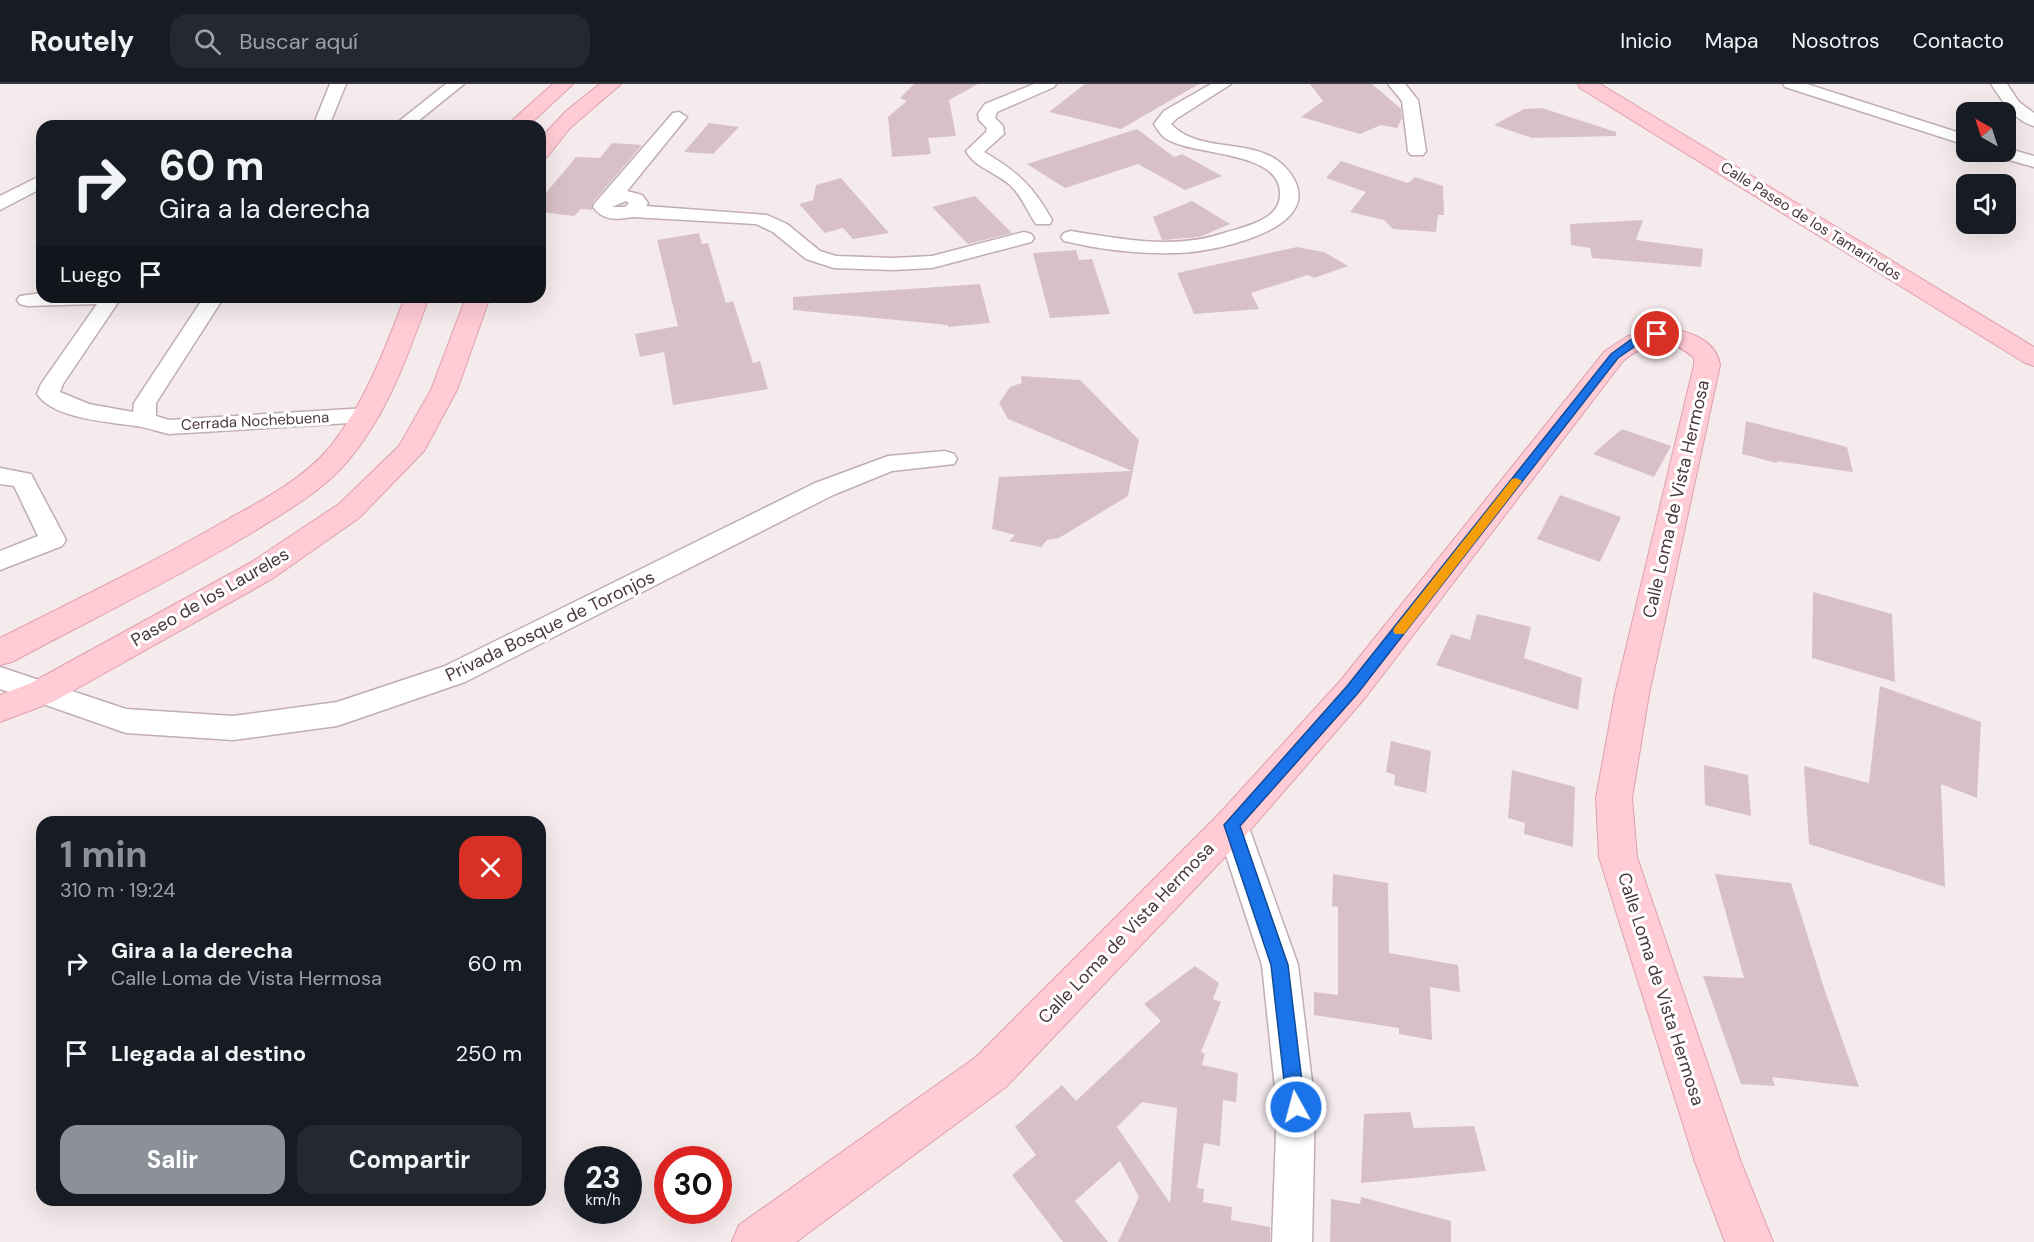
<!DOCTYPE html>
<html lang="es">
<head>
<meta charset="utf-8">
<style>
	body { margin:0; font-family:"DM Sans",sans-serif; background:#242831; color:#f1f3f6; height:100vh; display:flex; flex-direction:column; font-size:22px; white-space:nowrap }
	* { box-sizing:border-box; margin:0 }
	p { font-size:20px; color:#9ea1a6 }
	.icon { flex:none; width:33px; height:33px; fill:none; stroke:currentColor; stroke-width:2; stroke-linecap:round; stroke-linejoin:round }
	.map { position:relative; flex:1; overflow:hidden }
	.sheet { position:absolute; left:36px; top:732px; width:510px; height:390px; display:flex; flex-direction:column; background:#171b24; border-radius:18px; box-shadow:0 6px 24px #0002 }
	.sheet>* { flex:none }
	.hud { position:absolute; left:36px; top:36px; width:510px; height:183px; border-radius:18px; box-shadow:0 6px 24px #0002; background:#171b24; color:#f1f3f6; overflow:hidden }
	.needle { width:39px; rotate:321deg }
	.tools { position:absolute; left:1956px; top:18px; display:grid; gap:12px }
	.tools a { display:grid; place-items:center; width:60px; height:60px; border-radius:12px; background:#171b24; box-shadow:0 6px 24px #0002; font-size:30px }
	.speed { position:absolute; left:564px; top:1062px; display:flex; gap:12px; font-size:30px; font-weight:700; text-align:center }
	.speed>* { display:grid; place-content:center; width:78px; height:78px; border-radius:50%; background:#171b24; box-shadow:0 6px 24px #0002; line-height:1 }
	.speed small { font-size:15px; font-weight:400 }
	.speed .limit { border:9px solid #d22; background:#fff; color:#111 }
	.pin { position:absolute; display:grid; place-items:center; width:51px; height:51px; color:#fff; margin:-26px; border:3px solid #fff; border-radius:50%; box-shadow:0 2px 6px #0007 }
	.me { position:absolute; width:66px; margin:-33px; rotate:353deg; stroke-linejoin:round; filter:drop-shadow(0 0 4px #0008) }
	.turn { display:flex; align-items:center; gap:21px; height:126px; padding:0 24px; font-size:27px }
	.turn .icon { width:78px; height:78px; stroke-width:2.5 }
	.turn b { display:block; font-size:42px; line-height:51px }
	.then { display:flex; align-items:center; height:57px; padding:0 24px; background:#0003; gap:12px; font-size:22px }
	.round { display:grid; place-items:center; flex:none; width:63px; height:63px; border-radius:18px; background:#242831 }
	.head { display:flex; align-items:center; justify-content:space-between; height:102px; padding:0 24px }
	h1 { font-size:36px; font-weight:700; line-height:45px; color:#8c9099 }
	.cta { display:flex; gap:12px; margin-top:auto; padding:12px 24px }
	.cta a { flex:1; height:69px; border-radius:18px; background:#8c9099; color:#fff; font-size:24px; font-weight:700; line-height:69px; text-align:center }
	.cta a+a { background:#242831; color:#f1f3f6 }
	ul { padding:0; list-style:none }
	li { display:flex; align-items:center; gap:18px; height:90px; padding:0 24px }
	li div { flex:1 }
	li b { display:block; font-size:22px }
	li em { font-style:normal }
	header { display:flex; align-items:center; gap:36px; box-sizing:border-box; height:84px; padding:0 30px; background:#171b24; border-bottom:2px solid #363941 }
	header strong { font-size:28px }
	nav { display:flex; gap:33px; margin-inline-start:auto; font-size:21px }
	.search { width:420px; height:54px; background:#242831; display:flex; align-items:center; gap:15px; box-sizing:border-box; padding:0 21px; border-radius:18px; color:#9ea1a6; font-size:22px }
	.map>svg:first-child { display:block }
	.building { fill:#d8c0c8; fill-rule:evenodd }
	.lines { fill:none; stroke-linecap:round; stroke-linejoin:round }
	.street-casing { stroke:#c1adb3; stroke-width:3 }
	.secondary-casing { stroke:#dfa0ae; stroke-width:2 }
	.street { fill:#fff; fill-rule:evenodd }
	.secondary { fill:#ffcbd5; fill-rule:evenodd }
	.route { fill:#1a73e8; stroke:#114b97; stroke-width:1.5 }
	.slow { fill:#f59e0b }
	.labels { text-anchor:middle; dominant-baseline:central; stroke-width:6; stroke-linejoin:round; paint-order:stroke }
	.far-street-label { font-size:15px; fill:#4a383e; stroke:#fff }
	.street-label { font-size:18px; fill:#4a383e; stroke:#fff }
</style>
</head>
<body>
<header>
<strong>Routely</strong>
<div class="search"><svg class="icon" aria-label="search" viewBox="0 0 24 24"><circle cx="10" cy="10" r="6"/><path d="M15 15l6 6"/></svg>Buscar aquí</div>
<nav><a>Inicio</a><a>Mapa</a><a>Nosotros</a><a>Contacto</a></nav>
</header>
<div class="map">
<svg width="2034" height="1158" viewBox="0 0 2034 1158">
	<rect width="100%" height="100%" fill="#f5ebed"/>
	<!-- building -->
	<g class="building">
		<polygon points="914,0 978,0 949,16 956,52 928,54 931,70 892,73 888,33 907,17 900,14"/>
		<polygon points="1085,0 1199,0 1121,45 1049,28"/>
		<polygon points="1310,0 1372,0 1401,25 1402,34 1397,44 1381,41 1360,50 1301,33 1323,17"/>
		<polygon points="1542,24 1616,48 1616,52 1532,54 1494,41 1524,25"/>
		<polygon points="709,39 739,43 713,70 684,68"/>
		<polygon points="1137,45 1174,73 1182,70 1222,92 1185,106 1138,80 1065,104 1027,80"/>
		<polygon points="612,59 642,61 593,118 592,126 581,125 574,132 540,128 540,116 576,73 600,74"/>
		<polygon points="1341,77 1408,99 1415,93 1443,102 1444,131 1438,131 1436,148 1393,145 1384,136 1350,128 1366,108 1326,94"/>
		<polygon points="841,94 889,149 853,155 843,144 825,149 799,120 813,116 816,101"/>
		<polygon points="975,112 1012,149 968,160 932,123"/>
		<polygon points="1192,117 1230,140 1199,153 1162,156 1153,133"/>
		<polygon points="1643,136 1636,156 1703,165 1701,183 1592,174 1590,164 1571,161 1570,140"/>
		<polygon points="699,149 702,160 708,159 726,219 733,217 753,279 760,277 768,305 673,321 664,268 640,273 635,250 678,242 657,156"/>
		<polygon points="1297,163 1324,168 1348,182 1314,194 1308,191 1251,209 1259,225 1194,230 1177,189"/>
		<polygon points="1076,166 1079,176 1092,175 1110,230 1050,234 1033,169"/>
		<polygon points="980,200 990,239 948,243 948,241 793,226 793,213"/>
		<polygon points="1021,292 1080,296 1139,356 1128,412 1059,454 1047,456 1041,463 1009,457 1015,451 992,445 999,393 1132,387 1008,335 999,319 1010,303 1022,299"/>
		<polygon points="1746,337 1847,363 1853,388 1777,377 1777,379 1742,370"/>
		<polygon points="1622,345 1671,362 1654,393 1593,370"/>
		<polygon points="1560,411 1621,433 1600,478 1537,455"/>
		<polygon points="1813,508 1892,530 1895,598 1812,574"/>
		<polygon points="1477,530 1531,543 1524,574 1582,594 1578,626 1436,581 1451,550 1470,556"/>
		<polygon points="1880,602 1981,638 1977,714 1941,700 1945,803 1809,760 1804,682 1869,699"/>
		<polygon points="1391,657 1431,667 1426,709 1394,701 1395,691 1386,688"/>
		<polygon points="1704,681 1748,691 1751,732 1705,721"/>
		<polygon points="1512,686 1575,703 1573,763 1524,750 1525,739 1508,734"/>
		<polygon points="1333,790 1388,799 1389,869 1458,881 1460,908 1430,903 1432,956 1399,950 1399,944 1314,931 1314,908 1338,911 1338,823 1332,822"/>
		<polygon points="1715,790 1791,799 1825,907 1859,1003 1772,993 1775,1002 1741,1000 1703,892 1744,894"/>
		<path d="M1195,882L1219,899L1213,915L1221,918L1201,968L1205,970L1202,981L1238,989L1236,1018L1223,1016L1220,1062L1204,1059L1197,1104L1204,1105L1203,1118L1232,1123L1231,1136L1270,1143V1158H1118L1139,1113L1120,1077L1075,1117L1108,1158H1063L1012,1091L1036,1071L1015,1043L1062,1001L1076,1017L1161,937L1144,920ZM1142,1018L1177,1024L1170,1119L1117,1043Z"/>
		<polygon points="1410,1028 1414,1044 1474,1042 1486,1087 1361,1099 1364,1030"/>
		<polygon points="1361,1113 1451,1137 1451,1158 1330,1158 1331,1115 1360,1120"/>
	</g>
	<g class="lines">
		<!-- street casing -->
		<g class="street-casing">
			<g id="street">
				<polygon points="330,0 346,0 329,42 313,42"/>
				<polygon points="446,0 464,0 412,42 393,42"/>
				<path d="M1034,0H1056L1054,3L997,28L995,34L1003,42L1004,50L984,68C1018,88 1033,102 1052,136L1050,140H1036C1027,127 1022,112 1010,101C997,89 974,83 966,67L986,48L987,44L979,36L978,30L985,20Z"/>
				<path d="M1211,0H1231L1176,35L1171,40C1199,71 1256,52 1285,83C1339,142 1217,168 1178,169C1141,170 1101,166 1064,157L1061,153L1064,149L1071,147C1121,155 1175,166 1224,149C1244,143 1280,136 1280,111C1282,65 1192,73 1165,54C1161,51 1157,45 1154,40L1164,27Z"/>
				<polygon points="1388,0 1405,0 1418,16 1426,67 1423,71 1411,71 1408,67 1402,17"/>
				<polygon points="1783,0 1807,0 1966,51 1966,61 1785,3"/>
				<path d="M1991,0H2007L2019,18L2034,29V42C2014,37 2002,16 1991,0Z"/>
				<path d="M679,28L687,33L627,107L642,111L648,119L646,122L767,131L787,140L820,167L836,172L893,174L932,172L1024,148L1031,150L1034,154L1031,158L932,184L893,186L834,184L806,175L773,148L756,140L632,133C617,136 603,137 593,123L595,119L673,29ZM626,117L629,119L625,123H612Z"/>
				<polygon points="2006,64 2034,72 2034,83 1995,72 1992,68 2006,68"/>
				<polygon points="42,91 42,104 0,126 0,112"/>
				<path d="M42,209V213H117L119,217L63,300L60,308L89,320L133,328L134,319L204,213H224L156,319V332L169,336L367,324L375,326L379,331L375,336L367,338L169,350C160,348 151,345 142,343C113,338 54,336 37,310L41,300L97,220L27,222L20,220L17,216L20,212Z"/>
				<polygon points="945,367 954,370 957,375 954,380 892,387 833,411 465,598 337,642 233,656 126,649 0,605 0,583 126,625 233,632 337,618 445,582 815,399 888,372"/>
				<polygon points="0,384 31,390 66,456 62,462 0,486 0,467 38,452 14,402 0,400"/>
				<polygon points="1232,727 1243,731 1248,741 1298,881 1315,1023 1312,1158 1272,1158 1277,1023 1262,881 1216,741 1221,731"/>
			</g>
		</g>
		<!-- secondary casing -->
		<g class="secondary-casing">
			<g id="secondary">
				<polygon points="553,0 573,0 528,42 506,42"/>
				<polygon points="600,0 621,0 570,44 547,73 540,75 540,55 566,27"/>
				<polygon points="1578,0 1600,0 2034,263 2034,282 2025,279 1580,4"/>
				<path d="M405,213H429C408,271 387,332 346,379C320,409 282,430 248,451C171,497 90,536 12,578L0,581V554C77,515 155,478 230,434C265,415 304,394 330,363C365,319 385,265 405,213Z"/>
				<polygon points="466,213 490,213 457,306 424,367 359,434 272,495 53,618 0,638 0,611 29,600 250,479 339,420 399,362 431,306"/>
				<path d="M1661,244C1684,245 1716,254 1720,281L1649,610L1632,714L1637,773L1741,1078L1773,1158H1725L1695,1078L1599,773L1596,714L1615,610L1694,281V274C1668,250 1648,258 1623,277L1365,614L1245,752L1006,1003L796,1158H732L739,1141L976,973L1219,730L1341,596L1605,267L1628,252Z"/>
			</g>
		</g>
		<!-- street -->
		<use href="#street" class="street"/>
		<!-- secondary -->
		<use href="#secondary" class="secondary"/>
	</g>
	<!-- route -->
	<polygon class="route" points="1657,247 1662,250 1661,253 1643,257 1618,274 1358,609 1240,742 1288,881 1305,1023 1303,1029 1296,1032 1290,1029 1287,1023 1271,881 1224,741 1348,601 1611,270 1636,252"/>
	<!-- slow -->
	<polygon class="slow" points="1516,394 1522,397 1520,400 1404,550 1395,550 1393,546 1395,543 1512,395"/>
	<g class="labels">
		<!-- far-street labels -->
		<g class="far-street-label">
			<text transform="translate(1811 137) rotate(32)">Calle Paseo de los Tamarindos</text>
			<text transform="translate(255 337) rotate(-3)">Cerrada Nochebuena</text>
		</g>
		<!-- street labels -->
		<g class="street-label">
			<text transform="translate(1676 415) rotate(-77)">Calle Loma de Vista Hermosa</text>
			<text transform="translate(210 513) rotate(-30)">Paseo de los Laureles</text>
			<text transform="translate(550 542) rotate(-26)">Privada Bosque de Toronjos</text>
			<text transform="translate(1126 849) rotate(-46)">Calle Loma de Vista Hermosa</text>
			<text transform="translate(1661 905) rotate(72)">Calle Loma de Vista Hermosa</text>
		</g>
	</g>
</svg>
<div class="tools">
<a><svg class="needle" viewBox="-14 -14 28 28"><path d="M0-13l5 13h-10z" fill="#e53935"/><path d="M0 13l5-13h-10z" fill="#9ea1a6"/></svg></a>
<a><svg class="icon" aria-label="sound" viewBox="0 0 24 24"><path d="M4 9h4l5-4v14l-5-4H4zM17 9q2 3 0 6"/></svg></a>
</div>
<div class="speed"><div>23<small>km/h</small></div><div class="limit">30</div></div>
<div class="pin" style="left:1657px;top:250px;background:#d93025"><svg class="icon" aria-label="arrive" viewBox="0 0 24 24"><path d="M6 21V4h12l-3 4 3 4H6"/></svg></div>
<svg class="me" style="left:1296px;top:1023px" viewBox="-20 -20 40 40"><circle r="17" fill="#1a73e8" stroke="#fff" stroke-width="3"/><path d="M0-11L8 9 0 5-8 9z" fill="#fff"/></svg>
<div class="hud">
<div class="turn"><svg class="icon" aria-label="right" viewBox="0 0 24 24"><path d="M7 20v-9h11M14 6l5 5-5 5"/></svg><div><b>60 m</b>Gira a la derecha</div></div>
<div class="then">Luego<svg class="icon" aria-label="arrive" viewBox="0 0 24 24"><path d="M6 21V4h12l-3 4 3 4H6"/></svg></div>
</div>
<section class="sheet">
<div class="head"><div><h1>1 min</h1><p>310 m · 19:24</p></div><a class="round" style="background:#d93025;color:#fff"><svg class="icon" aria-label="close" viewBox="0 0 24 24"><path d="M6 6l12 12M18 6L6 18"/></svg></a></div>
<ul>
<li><svg class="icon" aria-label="right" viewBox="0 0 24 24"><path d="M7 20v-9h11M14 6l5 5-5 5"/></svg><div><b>Gira a la derecha</b><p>Calle Loma de Vista Hermosa</p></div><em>60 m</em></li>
<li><svg class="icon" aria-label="arrive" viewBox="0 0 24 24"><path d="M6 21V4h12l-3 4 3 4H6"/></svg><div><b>Llegada al destino</b></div><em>250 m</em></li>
</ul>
<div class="cta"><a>Salir</a><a>Compartir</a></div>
</section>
</div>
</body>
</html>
